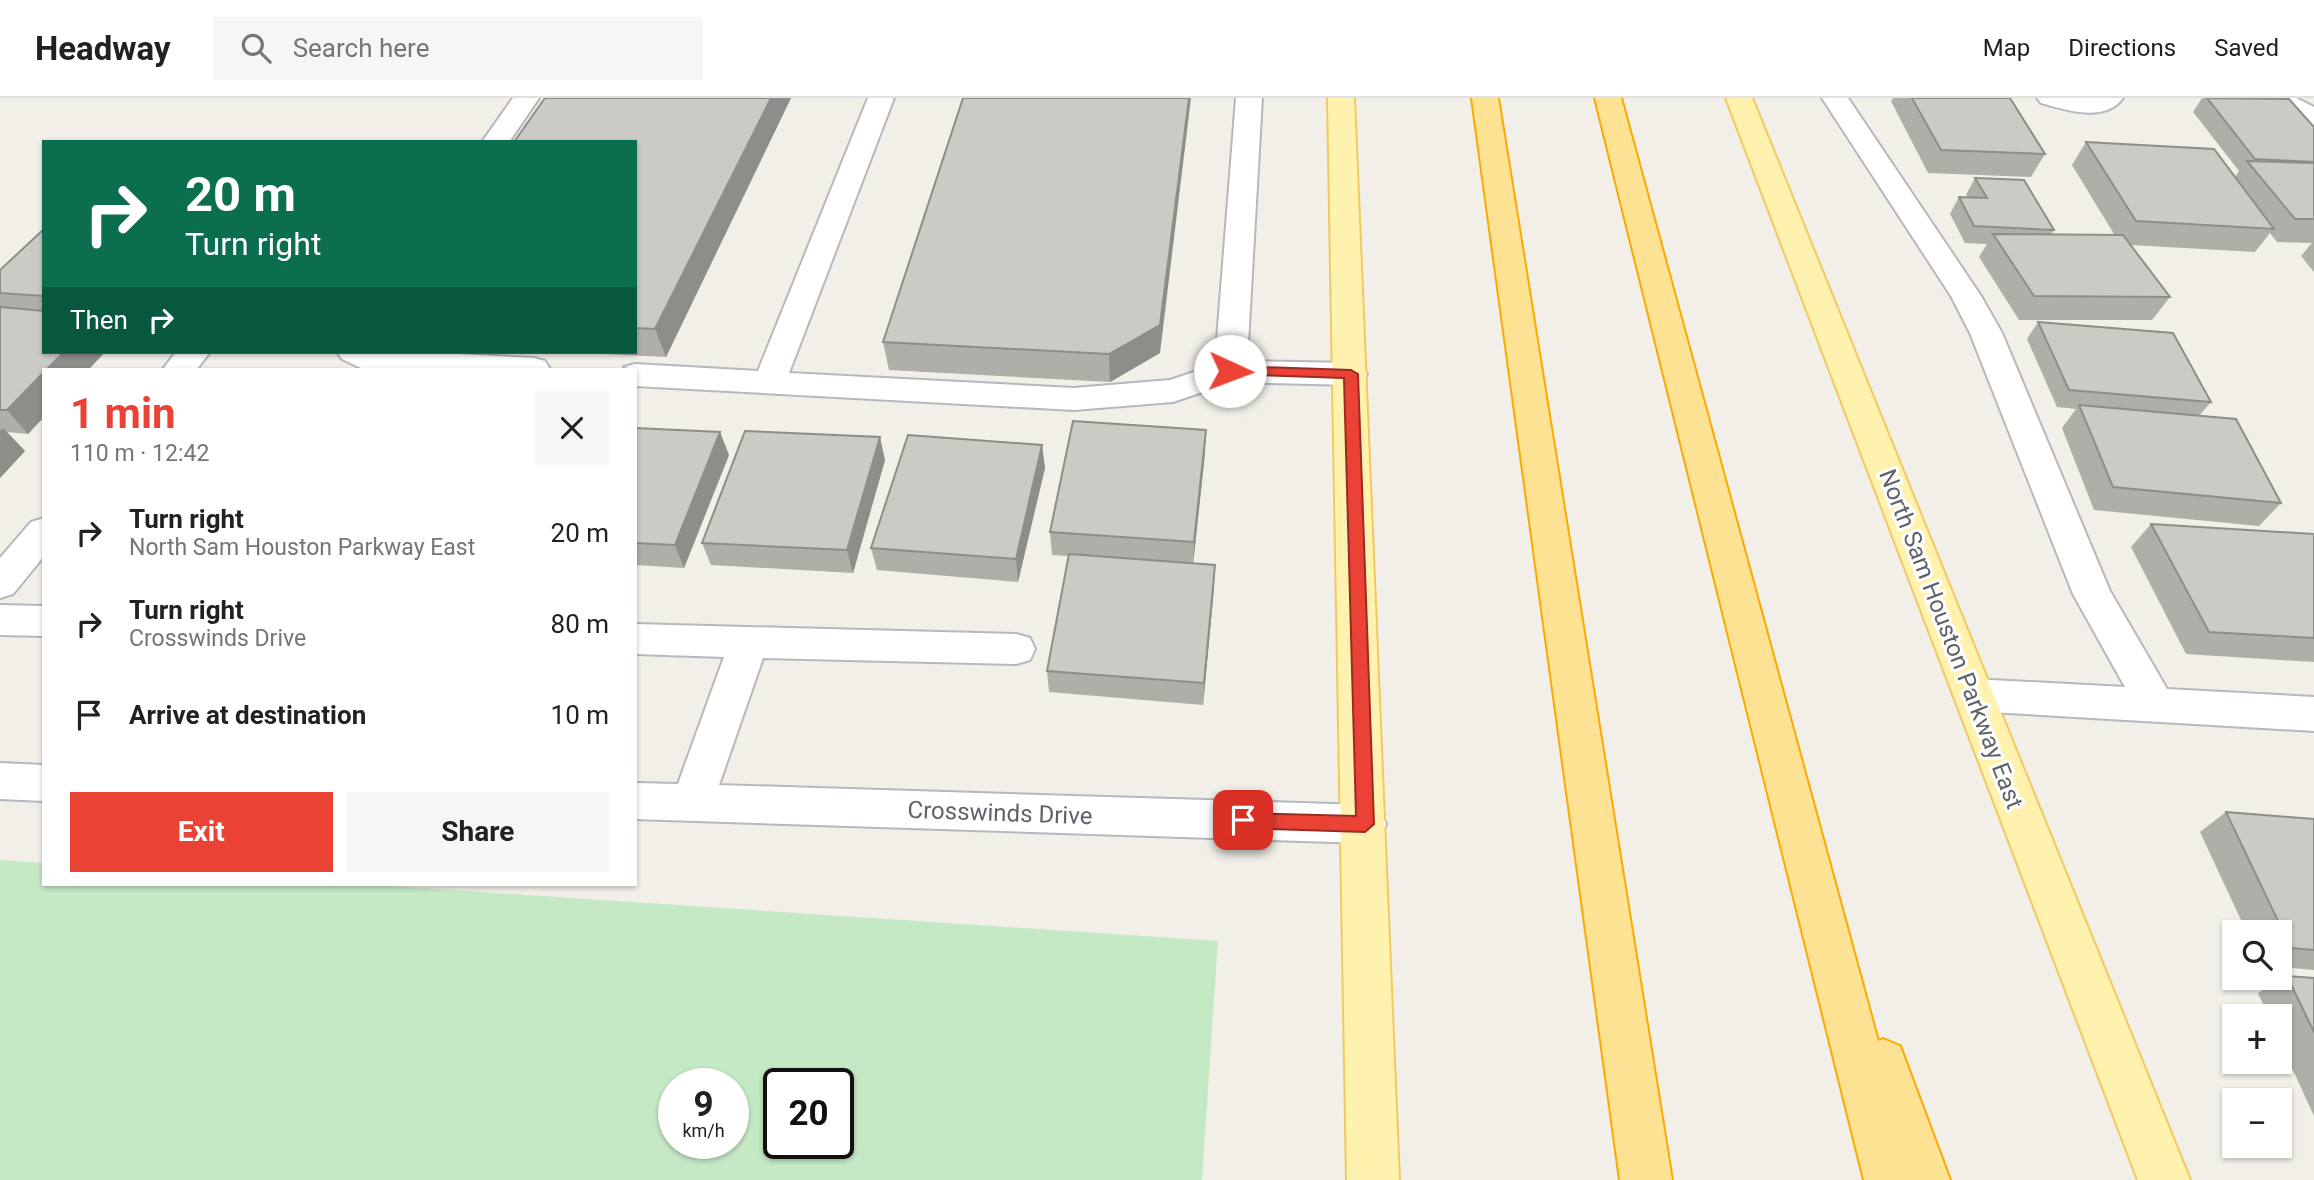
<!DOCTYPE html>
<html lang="en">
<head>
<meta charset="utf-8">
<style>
	body { margin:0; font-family:Roboto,sans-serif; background:#f6f6f6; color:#202124; height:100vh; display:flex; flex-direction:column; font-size:26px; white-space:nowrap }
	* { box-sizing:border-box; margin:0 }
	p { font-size:23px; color:#757577 }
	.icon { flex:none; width:38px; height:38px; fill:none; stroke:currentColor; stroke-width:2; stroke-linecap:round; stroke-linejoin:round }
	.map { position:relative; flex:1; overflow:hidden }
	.drawer { position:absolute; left:42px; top:270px; width:595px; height:518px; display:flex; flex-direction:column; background:#fff; border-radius:0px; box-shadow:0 2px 5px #0004 }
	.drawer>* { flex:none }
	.hud { position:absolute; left:42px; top:42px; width:595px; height:214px; border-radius:0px; box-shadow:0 2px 5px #0004; background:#0b6e4f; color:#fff; overflow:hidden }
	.buttons { position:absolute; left:2222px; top:822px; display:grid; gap:14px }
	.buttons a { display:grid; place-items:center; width:70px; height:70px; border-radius:0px; background:#fff; box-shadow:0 2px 5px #0004; font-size:35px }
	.speed { position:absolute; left:658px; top:970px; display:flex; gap:14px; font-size:35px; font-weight:700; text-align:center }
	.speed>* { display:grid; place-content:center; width:91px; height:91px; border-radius:50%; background:#fff; box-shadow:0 2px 5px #0004; line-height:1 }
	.speed small { font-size:18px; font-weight:400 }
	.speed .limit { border:4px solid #111; border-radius:10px; background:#fff; color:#111 }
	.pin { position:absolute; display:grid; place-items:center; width:60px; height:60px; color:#fff; margin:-30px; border-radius:14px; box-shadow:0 4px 10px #0006 }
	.me { position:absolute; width:77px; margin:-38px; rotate:92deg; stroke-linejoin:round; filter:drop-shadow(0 0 5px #0008) }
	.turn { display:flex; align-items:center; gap:24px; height:147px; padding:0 28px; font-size:32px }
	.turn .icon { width:91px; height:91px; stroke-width:2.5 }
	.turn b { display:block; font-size:49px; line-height:60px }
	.then { display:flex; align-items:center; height:66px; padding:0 28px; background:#0003; gap:14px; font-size:26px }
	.round { display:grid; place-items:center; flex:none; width:74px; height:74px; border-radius:0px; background:#f6f6f6 }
	.head { display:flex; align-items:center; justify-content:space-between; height:119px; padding:0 28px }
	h1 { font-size:42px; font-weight:700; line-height:52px; color:#ea4335 }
	.action { display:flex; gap:14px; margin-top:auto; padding:14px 28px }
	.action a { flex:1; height:80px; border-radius:0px; background:#ea4335; color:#fff; font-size:28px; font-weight:700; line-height:80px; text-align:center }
	.action a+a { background:#f6f6f6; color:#202124 }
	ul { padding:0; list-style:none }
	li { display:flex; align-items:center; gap:21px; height:91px; padding:0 28px }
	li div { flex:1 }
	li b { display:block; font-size:26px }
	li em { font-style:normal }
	header { display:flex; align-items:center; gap:42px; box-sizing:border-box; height:98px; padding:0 35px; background:#fff; border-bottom:2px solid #e0e0e0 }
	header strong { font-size:33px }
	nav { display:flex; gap:38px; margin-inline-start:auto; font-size:24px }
	.search { width:490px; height:63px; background:#f6f6f6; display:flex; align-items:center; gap:18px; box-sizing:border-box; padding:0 24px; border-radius:0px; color:#757577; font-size:26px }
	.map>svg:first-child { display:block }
	.green { fill:#c5e8c5; fill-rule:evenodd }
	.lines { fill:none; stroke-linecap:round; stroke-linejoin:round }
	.minor-casing { stroke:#b5b8bc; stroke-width:4 }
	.major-casing { stroke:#f2c960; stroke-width:4 }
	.highway-casing { stroke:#f9ab00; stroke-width:4 }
	.minor { fill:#fff; fill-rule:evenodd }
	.major { fill:#fff2af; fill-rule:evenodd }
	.highway { fill:#fde293; fill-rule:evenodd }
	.wall { fill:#afaea9 }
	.shaded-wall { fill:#8f8d8a }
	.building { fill:#cccac5; stroke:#8f8d8a; stroke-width:2 }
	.route { fill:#ea4335; stroke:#982c22; stroke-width:2 }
	.labels { text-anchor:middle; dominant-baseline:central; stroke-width:6; stroke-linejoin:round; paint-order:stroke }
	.street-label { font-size:24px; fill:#5f6368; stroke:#fff }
</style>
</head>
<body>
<header>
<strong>Headway</strong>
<div class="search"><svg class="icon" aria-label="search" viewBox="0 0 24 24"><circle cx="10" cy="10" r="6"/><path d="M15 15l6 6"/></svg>Search here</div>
<nav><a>Map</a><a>Directions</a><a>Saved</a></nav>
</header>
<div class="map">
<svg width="2314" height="1082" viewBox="0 0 2314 1082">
	<rect width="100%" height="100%" fill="#f1efe8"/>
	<!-- green -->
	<path class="green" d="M0,762L44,765V786H360L1218,843L1202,1082H0ZM674,985H733V1045H674ZM779,985H838V1045H779Z"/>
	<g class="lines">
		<!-- minor casing -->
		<g class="minor-casing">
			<g id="minor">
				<polygon points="513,0 539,0 509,44 482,44"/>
				<polygon points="868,0 894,0 789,275 1074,290 1170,282 1215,267 1236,0 1262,0 1247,263 1351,265 1362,268 1367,276 1362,284 1351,287 1232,284 1173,304 1074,312 635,288 635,271 624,269 635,266 758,273"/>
				<polygon points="1822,0 1848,0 1981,198 2002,235 2110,493 2167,591 2314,599 2314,633 1973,613 1959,608 1953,597 1959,586 1973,581 2125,589 2073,496 1970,235 1951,198"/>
				<path d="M2037,0H2123C2105,25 2065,12 2041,5Z"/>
				<polygon points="2263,0 2296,0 2314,9 2314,27 2267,5"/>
				<polygon points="176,254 210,254 197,271 163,271"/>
				<polygon points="337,254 420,254 534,260 545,263 550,271 363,271 342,261"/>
				<polygon points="44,420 44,458 13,496 0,500 0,460 31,424"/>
				<polygon points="0,507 44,508 44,538 0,537"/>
				<polygon points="635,526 1016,536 1030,540 1035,551 1030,562 1016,566 763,560 719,687 1365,707 1380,713 1386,726 1380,739 1365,745 635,721 635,685 678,686 724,559 635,556"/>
				<polygon points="0,665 44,667 44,703 0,701"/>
			</g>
		</g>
		<!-- major casing -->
		<g class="major-casing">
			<g id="major">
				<polygon points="1328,0 1354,0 1399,1082 1347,1082"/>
				<polygon points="1726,0 1752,0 2190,1082 2138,1082"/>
			</g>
		</g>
		<!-- highway casing -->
		<g class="highway-casing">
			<g id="highway">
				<polygon points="1472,0 1498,0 1672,1082 1620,1082"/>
				<polygon points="1595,0 1621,0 1878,943 1883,941 1900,948 1950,1082 1864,1082"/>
			</g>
		</g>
		<!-- minor -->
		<use href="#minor" class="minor"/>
		<!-- major -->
		<use href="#major" class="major"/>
		<!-- highway -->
		<use href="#highway" class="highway"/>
	</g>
	<!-- wall -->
	<g class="wall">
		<polygon points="545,0 791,0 666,259 565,254 635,254 635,44"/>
		<polygon points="1893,0 2010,0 2045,56 2031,79 1928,75 1891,3"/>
		<polygon points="2202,0 2273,0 2314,29 2314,174 2301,158 2312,145 2277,144 2270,135 2255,154 2131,147 2170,199 2152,222 2019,222 1979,159 1987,146 1965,145 1950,116 1959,99 1968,99 1966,97 1975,80 2054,132 2051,136 2114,136 2072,67 2086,44 2235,79 2239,73 2193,14"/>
		<polygon points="44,131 44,254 105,254 28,336 7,334 25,353 0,380 0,195"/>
		<polygon points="2038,224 2211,304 2199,318 2281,405 2259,428 2094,412 2062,330 2076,311 2057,309 2027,241"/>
		<polygon points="883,244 1160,255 1110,284 889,272"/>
		<polygon points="635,330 729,357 684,470 635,467"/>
		<polygon points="1042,347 1045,370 1018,484 877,472 871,450"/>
		<polygon points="1205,355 1193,466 1214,490 1203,607 1049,594 1047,573 1068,458 1052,457 1050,434"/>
		<polygon points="885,362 853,475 711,467 702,445"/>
		<polygon points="2151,426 2314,436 2314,564 2186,556 2131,449"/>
		<polygon points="2226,714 2314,721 2314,872 2280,869 2280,835 2247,835 2200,734"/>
		<polygon points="2287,878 2314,880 2314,1018 2280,944 2280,919 2269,919 2258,895"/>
	</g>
	<!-- shaded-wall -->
	<g class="shaded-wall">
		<polygon points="771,0 791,0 666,259 655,231"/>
		<polygon points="1189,0 1191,0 1160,255 1110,284 1109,256"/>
		<polygon points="64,254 105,254 89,271 47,271"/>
		<polygon points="44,274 44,319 28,336 7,312"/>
		<polygon points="3,330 25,353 0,380 0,333"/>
		<polygon points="1206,332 1205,355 1193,467 1194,444"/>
		<polygon points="720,334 729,357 684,470 675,447"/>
		<polygon points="880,339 885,362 853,475 847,452"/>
		<polygon points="1042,347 1045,370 1018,484 1016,461"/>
		<polygon points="1215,467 1214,490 1203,607 1204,585"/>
	</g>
	<!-- building -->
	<g class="building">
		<polygon points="545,0 771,0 655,231 635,230 635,44 514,44"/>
		<polygon points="963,0 1189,0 1160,227 1109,256 883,244"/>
		<polygon points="1912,0 2010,0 2045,56 1941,52"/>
		<polygon points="2207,0 2289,1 2314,29 2314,64 2255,61"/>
		<polygon points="2086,44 2214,51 2274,131 2136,123"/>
		<polygon points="2247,63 2314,65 2314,121 2295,121"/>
		<polygon points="1975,80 2024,82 2054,132 1974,128 1959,99 1987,100"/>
		<polygon points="44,131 44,198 0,195 0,172"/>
		<polygon points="1993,136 2123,137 2170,199 2034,198"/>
		<polygon points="0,209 44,213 44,254 64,254 47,271 44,271 44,274 7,312 0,312"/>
		<polygon points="2038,224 2173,235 2211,304 2069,292"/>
		<polygon points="2079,307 2236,321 2281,405 2113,389"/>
		<polygon points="1073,323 1206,332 1194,444 1050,434"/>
		<polygon points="635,330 720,334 675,447 635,445"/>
		<polygon points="745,333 880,339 847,452 702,445"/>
		<polygon points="908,337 1042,347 1016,461 871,450"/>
		<polygon points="2151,426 2314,436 2314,540 2209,534"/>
		<polygon points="1069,456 1215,467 1204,585 1047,573"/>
		<polygon points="2226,714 2314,721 2314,852 2291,850"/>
		<polygon points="2287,878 2314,880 2314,934"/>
	</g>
	<!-- route -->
	<polygon class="route" points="1230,268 1351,272 1358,276 1374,726 1365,734 1243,730 1234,722 1243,715 1356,718 1344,280 1225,276 1223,273"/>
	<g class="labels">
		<!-- street labels -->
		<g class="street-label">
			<text transform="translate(1951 541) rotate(69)">North Sam Houston Parkway East</text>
			<text transform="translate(1000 715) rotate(2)">Crosswinds Drive</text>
		</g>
	</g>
</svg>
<div class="buttons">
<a><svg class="icon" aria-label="search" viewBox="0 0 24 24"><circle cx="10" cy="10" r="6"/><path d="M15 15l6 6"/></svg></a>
<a>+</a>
<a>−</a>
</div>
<div class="speed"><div>9<small>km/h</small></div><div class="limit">20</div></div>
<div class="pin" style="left:1243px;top:722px;background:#d93025"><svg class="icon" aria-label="arrive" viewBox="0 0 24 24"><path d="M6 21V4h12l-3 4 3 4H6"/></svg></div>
<svg class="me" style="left:1230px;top:273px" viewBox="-20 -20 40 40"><circle r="19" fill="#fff"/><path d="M0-13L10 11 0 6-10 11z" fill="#ea4335"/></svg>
<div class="hud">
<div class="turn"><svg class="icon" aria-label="right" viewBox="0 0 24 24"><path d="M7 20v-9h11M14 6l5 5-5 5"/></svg><div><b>20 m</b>Turn right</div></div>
<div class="then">Then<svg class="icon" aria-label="right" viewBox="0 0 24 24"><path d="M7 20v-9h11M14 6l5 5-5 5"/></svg></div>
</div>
<section class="drawer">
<div class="head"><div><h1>1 min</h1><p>110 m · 12:42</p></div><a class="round"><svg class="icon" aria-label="close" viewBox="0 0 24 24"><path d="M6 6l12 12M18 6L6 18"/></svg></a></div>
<ul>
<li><svg class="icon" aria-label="right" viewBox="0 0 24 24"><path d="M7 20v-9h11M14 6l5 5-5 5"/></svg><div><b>Turn right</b><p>North Sam Houston Parkway East</p></div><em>20 m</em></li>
<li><svg class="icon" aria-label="right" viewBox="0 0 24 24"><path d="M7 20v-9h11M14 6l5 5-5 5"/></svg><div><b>Turn right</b><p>Crosswinds Drive</p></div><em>80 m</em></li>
<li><svg class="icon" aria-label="arrive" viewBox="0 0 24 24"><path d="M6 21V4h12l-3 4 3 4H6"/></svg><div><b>Arrive at destination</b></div><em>10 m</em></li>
</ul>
<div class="action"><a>Exit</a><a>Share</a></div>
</section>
</div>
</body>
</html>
